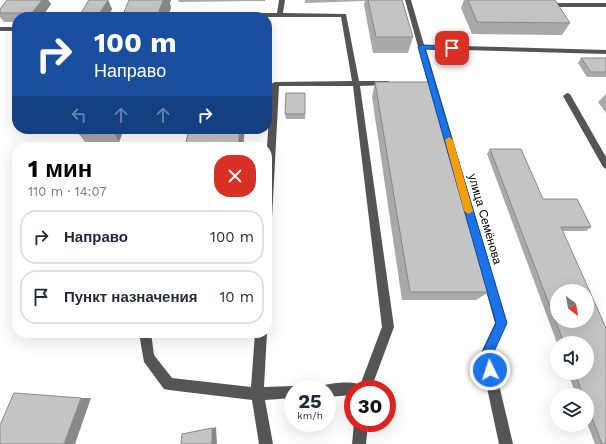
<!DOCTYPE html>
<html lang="ru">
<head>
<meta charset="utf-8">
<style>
	body { margin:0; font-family:"Work Sans",sans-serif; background:#f2f2f3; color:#1f2937; height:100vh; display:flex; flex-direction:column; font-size:15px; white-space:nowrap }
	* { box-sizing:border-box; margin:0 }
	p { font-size:13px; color:#747a83 }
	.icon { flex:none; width:22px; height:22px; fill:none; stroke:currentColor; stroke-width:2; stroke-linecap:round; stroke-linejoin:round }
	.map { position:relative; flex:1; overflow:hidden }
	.drawer { position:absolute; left:12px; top:142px; width:260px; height:196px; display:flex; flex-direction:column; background:#fff; border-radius:16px; box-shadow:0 4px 16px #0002 }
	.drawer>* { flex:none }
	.top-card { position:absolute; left:12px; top:12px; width:260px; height:122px; border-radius:16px; box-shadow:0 4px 16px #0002; background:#1a4fa0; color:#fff; overflow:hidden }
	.needle { width:26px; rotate:149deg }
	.fabs { position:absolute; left:550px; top:284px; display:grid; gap:8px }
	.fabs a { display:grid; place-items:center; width:44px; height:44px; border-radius:50%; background:#fff; box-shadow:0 4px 16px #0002; font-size:20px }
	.speed { position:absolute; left:284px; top:380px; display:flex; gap:8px; font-size:20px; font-weight:700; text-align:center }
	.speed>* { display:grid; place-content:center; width:52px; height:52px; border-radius:50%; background:#fff; box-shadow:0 4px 16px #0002; line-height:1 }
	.speed small { font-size:10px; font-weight:400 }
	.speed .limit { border:6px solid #d22; background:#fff; color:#111 }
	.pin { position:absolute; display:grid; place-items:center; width:34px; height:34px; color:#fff; margin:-17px; border-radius:8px; box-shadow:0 2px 6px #0006 }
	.me { position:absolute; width:44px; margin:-22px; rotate:356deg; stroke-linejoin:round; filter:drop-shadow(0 0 3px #0008) }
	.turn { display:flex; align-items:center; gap:14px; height:84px; padding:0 16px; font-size:18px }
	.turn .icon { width:52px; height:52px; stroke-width:2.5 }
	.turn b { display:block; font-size:28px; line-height:34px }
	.lanes { display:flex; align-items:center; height:38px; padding:0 16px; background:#0003; justify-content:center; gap:20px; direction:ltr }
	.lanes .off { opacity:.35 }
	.round { display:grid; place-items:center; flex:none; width:42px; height:42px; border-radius:16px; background:#f2f2f3 }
	.summary { display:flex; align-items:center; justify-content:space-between; height:68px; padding:0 16px }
	h1 { font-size:24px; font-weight:700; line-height:30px; color:#000 }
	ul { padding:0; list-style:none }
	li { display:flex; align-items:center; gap:12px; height:54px; margin:0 8px 6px; padding:0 8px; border:2px solid #e0e1e3; border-radius:16px }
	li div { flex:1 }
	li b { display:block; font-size:15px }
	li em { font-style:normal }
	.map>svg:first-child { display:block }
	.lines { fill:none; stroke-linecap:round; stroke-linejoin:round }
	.minor { fill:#555; fill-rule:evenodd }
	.wall { fill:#a9a9a9; fill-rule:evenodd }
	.shaded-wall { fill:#898989 }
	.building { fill:#c4c4c4; stroke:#898989; fill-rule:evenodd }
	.route { fill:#1a73e8; stroke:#114b97 }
	.slow { fill:#f59e0b }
	.labels { text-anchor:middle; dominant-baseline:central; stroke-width:4; stroke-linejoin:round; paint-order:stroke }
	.street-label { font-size:12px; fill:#000; stroke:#fff }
</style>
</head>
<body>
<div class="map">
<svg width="606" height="444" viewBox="0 0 606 444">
	<rect width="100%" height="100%" fill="#fff"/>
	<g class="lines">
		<!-- minor -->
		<g class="minor">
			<path d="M279,0H285L283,13L346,14L359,81H388L392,83L388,85L360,86L394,327L371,389H353V395L327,397V389H321L322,386C331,383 349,381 358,384L359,388L382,327L353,86H279L272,218L271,221L267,222V147L271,84L275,82L352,81L341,17H190L194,13H277Z"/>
			<polygon points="405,0 411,0 424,45 606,50 606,54 426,49 507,323 492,355 513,444 499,444 480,355 495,323"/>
			<polygon points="606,3 606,7 544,7 541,5 544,3"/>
			<rect x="0" y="27" width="17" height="4"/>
			<polygon points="567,93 570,94 606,157 606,169 603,167 563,96"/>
			<polygon points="139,333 151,333 154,355 172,378 251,387 255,333 267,333 264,387 293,386 298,389 293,389 293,398 265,400 273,444 259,444 252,400 169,390 164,389 144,362"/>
			<polygon points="354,423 368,423 366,444 352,444"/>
		</g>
	</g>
	<!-- wall -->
	<g class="wall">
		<polygon points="7,0 48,0 51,4 42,17 17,17 17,22 4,22 0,17 0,9"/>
		<polygon points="108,0 112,9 108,17 83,17 81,13"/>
		<polygon points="129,0 265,0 265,1 179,2 178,0 171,0 170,3 171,8"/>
		<polygon points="305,0 402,0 413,37 408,53 373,53 364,5 365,1 305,3"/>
		<polygon points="464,0 555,0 570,23 562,35 472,34 461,8"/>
		<polygon points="581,58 606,58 606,77 587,77 578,63"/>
		<polygon points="375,82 489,292 476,300 402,300 372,97"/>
		<polygon points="305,93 305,119 286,119 285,114"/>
		<polygon points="606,94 606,113 598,102"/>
		<polygon points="124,129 119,142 85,142 79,134"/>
		<path d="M490,149H521L543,199H577L591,227L586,231H562L606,328V444H595L587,423V395H576L568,373H587V343H557L487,154ZM557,291H587V321H557Z"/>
	</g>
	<!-- shaded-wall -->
	<g class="shaded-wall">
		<polygon points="42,0 48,0 51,4 42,17 35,17 32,13"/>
		<polygon points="108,0 112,9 108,17 102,17 100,13"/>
		<polygon points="163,0 171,0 170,3 171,8 168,17 157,17"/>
		<polygon points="115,129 124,129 119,142 114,133"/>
		<polygon points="240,129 245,129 243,147 238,147"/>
		<polygon points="81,398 91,398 75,444 64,444"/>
		<polygon points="216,427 217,444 212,444 212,428"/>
	</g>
	<!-- building -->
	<g class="building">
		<polygon points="7,0 42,0 32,13 0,13 0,9"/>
		<polygon points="89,0 108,0 100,13 81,13"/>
		<polygon points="129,0 163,0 157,17 122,17"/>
		<polygon points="368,0 402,0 413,37 376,37"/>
		<polygon points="468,0 555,0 570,23 477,22"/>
		<polygon points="581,58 606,58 606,72 591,72"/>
		<polygon points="375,82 429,82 489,292 410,292"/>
		<polygon points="286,93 305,93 305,114 285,114"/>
		<polygon points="81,129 115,129 114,133 79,134"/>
		<polygon points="189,129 240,129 238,147 185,147"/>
		<path d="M490,149H521L543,199H577L591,227H561L606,328V444H602L587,405V395H583L575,373H587V343H564ZM557,291H587V321H557Z"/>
		<polygon points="14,393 81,398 64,444 0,444 0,425"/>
		<polygon points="212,428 212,444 181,444 182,434"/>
	</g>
	<!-- route -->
	<polygon class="route" points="422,45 452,46 455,48 452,50 425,49 507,323 492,356 495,370 494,374 490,376 486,374 481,355 496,323 418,47"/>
	<!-- slow -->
	<polygon class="slow" points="449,137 453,140 473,211 469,214 464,211 445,140"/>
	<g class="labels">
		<!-- street labels -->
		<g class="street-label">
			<text transform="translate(485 219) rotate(74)">улица Семёнова</text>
		</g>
	</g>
</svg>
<div class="fabs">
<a><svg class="needle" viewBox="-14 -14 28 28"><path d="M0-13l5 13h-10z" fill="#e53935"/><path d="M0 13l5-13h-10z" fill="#747a83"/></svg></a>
<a><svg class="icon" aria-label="sound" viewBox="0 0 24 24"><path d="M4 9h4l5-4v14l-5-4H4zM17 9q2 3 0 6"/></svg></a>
<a><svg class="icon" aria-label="layers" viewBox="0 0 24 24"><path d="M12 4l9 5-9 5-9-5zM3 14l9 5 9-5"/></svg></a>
</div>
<div class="speed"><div>25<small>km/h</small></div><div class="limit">30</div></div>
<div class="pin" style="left:452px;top:48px;background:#d93025"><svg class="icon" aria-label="arrive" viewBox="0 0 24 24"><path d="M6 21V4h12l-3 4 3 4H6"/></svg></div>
<svg class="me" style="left:490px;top:370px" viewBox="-20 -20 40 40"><circle r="17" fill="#1a73e8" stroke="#fff" stroke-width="3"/><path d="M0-11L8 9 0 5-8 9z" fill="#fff"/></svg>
<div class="top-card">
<div class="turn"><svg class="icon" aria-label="right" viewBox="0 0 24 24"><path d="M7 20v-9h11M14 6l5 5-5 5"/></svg><div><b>100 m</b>Направо</div></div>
<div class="lanes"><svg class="icon off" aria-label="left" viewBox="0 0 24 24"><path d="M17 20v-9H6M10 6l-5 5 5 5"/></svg><svg class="icon off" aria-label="ahead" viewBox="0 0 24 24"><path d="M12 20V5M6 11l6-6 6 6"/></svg><svg class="icon off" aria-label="ahead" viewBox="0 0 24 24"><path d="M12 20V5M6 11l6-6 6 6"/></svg><svg class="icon" aria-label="right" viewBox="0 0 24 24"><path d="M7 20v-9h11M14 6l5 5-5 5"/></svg></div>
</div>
<section class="drawer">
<div class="summary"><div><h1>1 мин</h1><p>110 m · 14:07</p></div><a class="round" style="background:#d93025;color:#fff"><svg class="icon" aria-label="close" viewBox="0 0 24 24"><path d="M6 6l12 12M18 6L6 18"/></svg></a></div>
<ul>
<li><svg class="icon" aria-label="right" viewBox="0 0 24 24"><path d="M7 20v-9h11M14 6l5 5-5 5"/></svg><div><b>Направо</b></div><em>100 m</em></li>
<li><svg class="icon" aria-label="arrive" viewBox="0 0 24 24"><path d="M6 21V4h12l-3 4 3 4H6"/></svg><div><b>Пункт назначения</b></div><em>10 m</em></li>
</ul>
</section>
</div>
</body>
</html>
